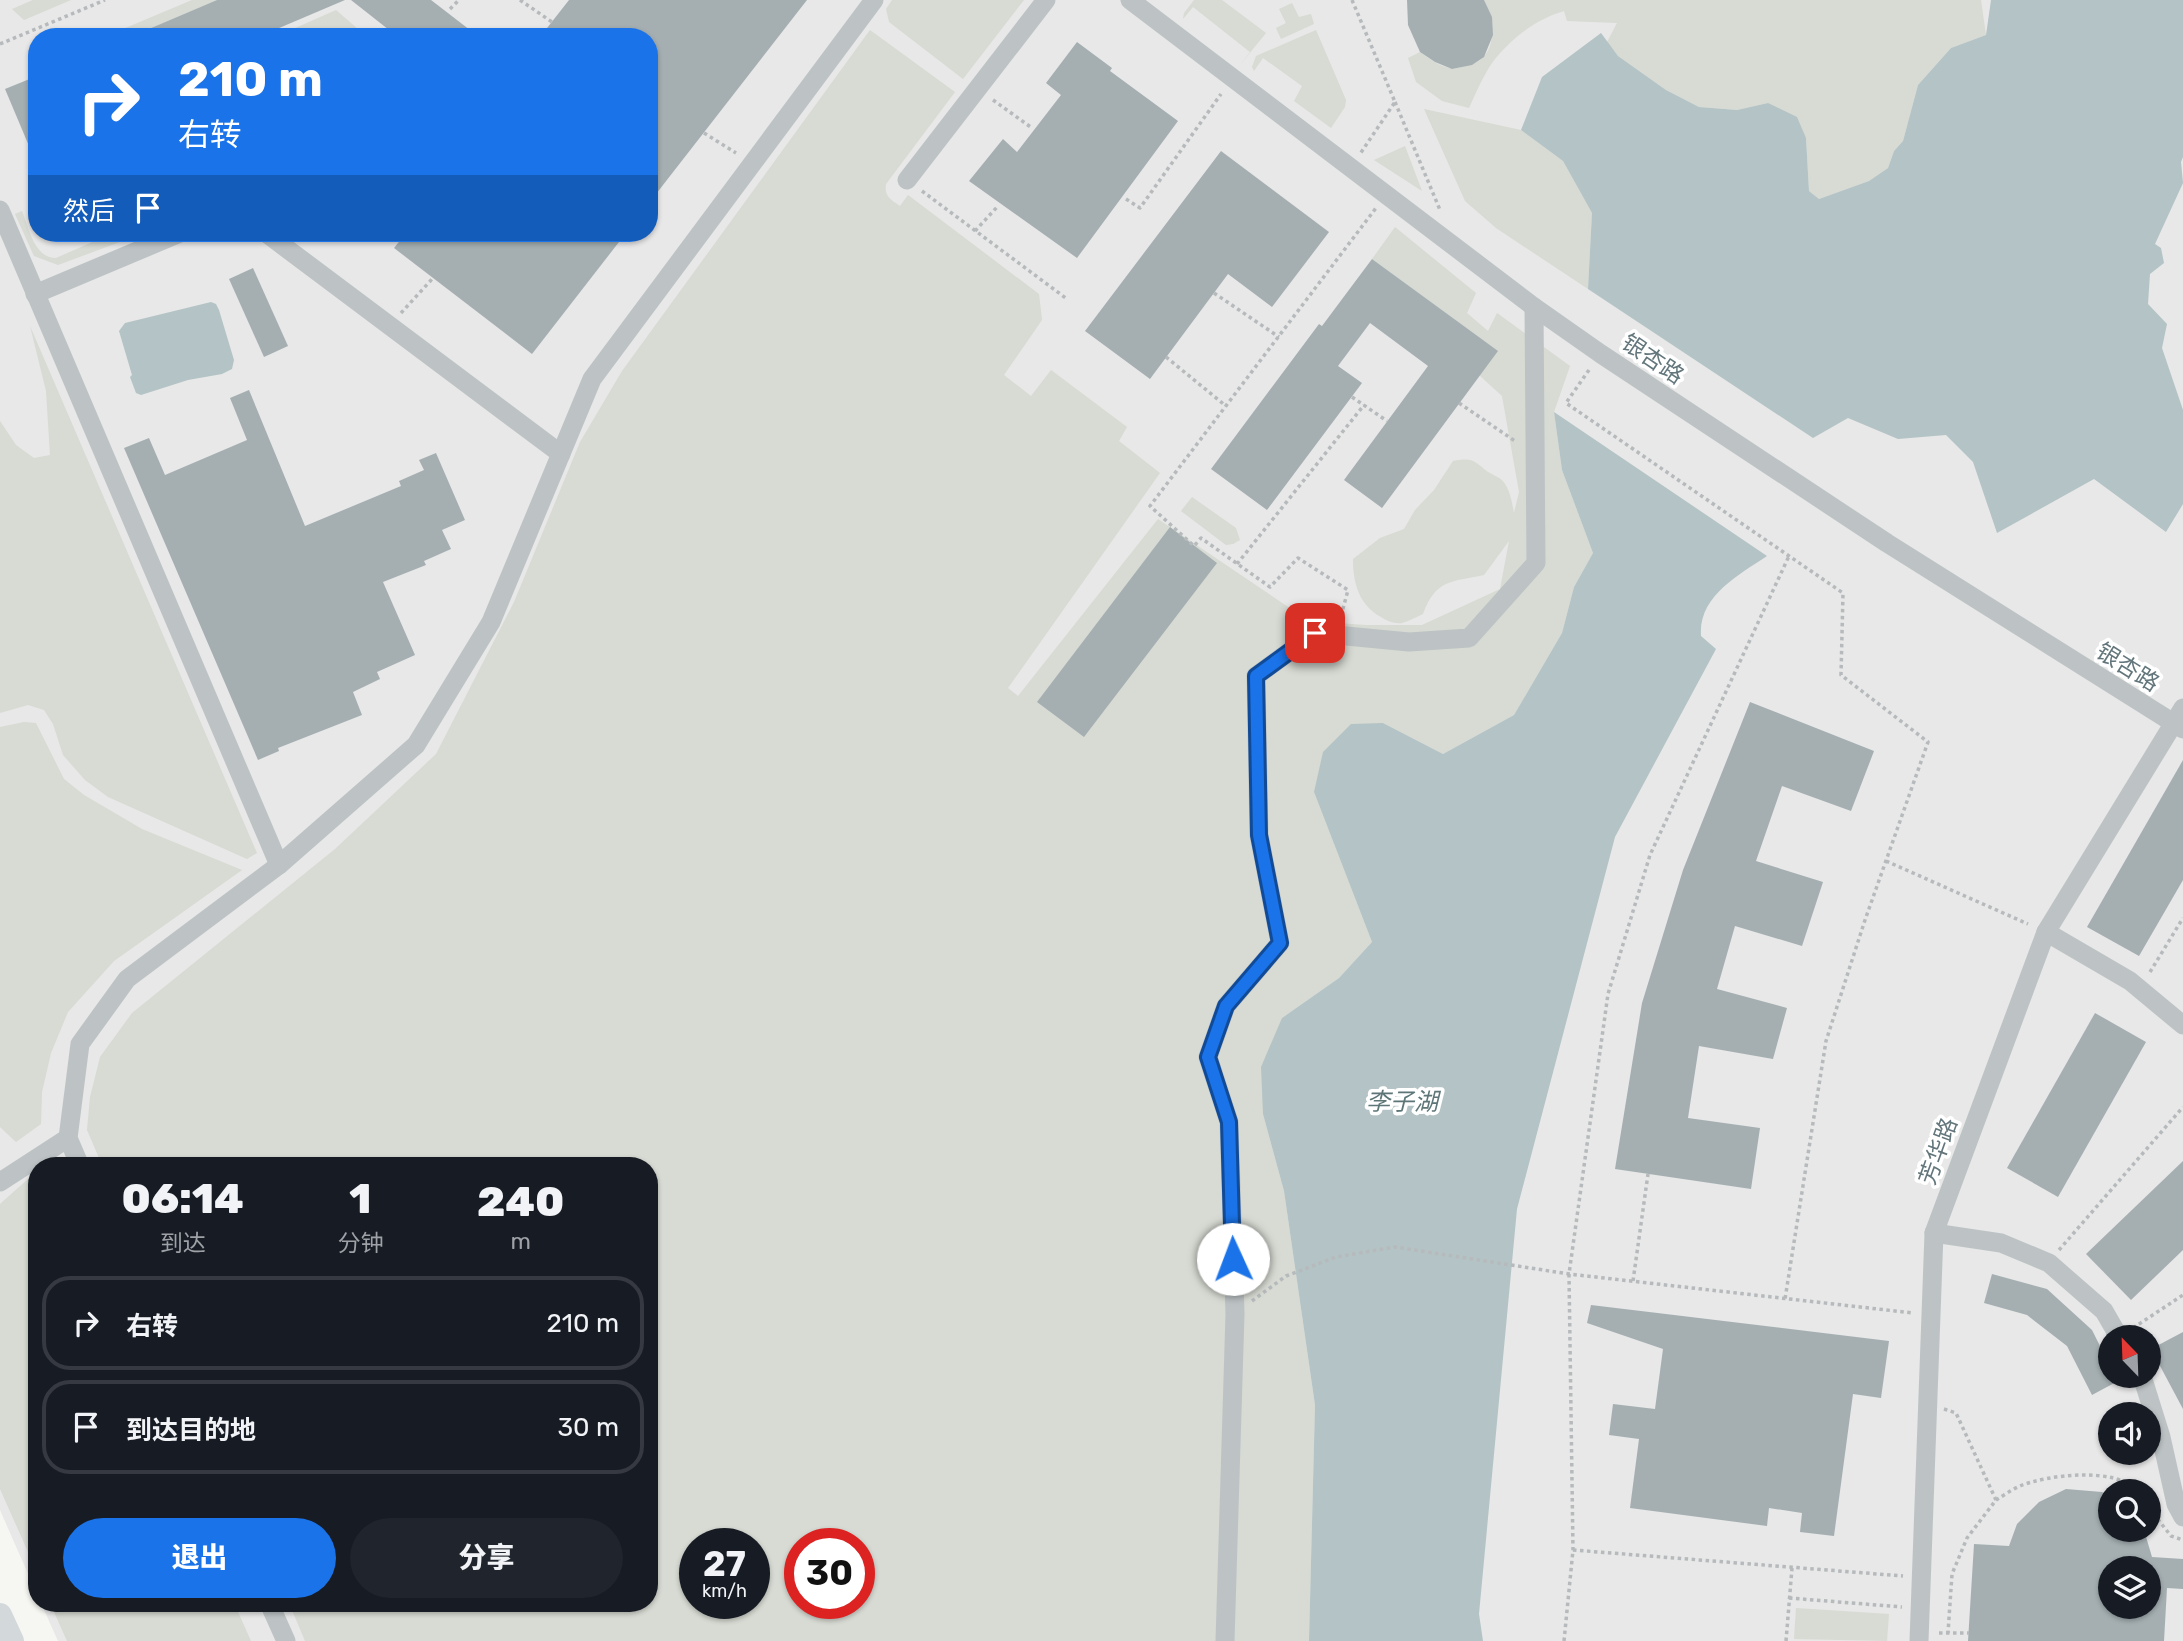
<!DOCTYPE html>
<html lang="zh">
<head>
<meta charset="utf-8">
<style>
	body { margin:0; font-family:Rubik,"Noto Sans SC",sans-serif; background:#20242c; color:#f1f3f6; height:100vh; display:flex; flex-direction:column; font-size:26px; white-space:nowrap }
	* { box-sizing:border-box; margin:0 }
	p { font-size:23px; color:#9ea1a6 }
	.icon { flex:none; width:38px; height:38px; fill:none; stroke:currentColor; stroke-width:2; stroke-linecap:round; stroke-linejoin:round }
	.map { position:relative; flex:1; overflow:hidden }
	.details { position:absolute; left:28px; top:1157px; width:630px; height:455px; display:flex; flex-direction:column; background:#171b24; border-radius:28px; box-shadow:0 2px 5px #0004 }
	.details>* { flex:none }
	.guide { position:absolute; left:28px; top:28px; width:630px; height:214px; border-radius:28px; box-shadow:0 2px 5px #0004; background:#1a73e8; color:#fff; overflow:hidden }
	.needle { width:46px; rotate:337deg }
	.tools { position:absolute; left:2098px; top:1325px; display:grid; gap:14px }
	.tools a { display:grid; place-items:center; width:63px; height:63px; border-radius:50%; background:#171b24; box-shadow:0 2px 5px #0004; font-size:35px }
	.speed { position:absolute; left:679px; top:1528px; display:flex; gap:14px; font-size:35px; font-weight:700; text-align:center }
	.speed>* { display:grid; place-content:center; width:91px; height:91px; border-radius:50%; background:#171b24; box-shadow:0 2px 5px #0004; line-height:1 }
	.speed small { font-size:18px; font-weight:400 }
	.speed .limit { border:10px solid #d22; background:#fff; color:#111 }
	.pin { position:absolute; display:grid; place-items:center; width:60px; height:60px; color:#fff; margin:-30px; border-radius:14px; box-shadow:0 4px 10px #0006 }
	.me { position:absolute; width:77px; margin:-38px; rotate:358deg; stroke-linejoin:round; filter:drop-shadow(0 0 5px #0008) }
	.turn { display:flex; align-items:center; gap:24px; height:147px; padding:0 35px; font-size:32px }
	.turn .icon { width:91px; height:91px; stroke-width:2.5 }
	.turn b { display:block; font-size:49px; line-height:60px }
	.then { display:flex; align-items:center; height:66px; padding:0 35px; background:#0003; gap:14px; font-size:26px }
	.eta { display:flex; justify-content:space-evenly; align-items:center; height:119px; text-align:center }
	.eta b { font-size:42px; font-weight:800; line-height:49px }
	.primary-button { display:flex; gap:14px; margin-top:auto; padding:14px 35px }
	.primary-button a { flex:1; height:80px; border-radius:42px; background:#1a73e8; color:#fff; font-size:28px; font-weight:800; line-height:80px; text-align:center }
	.primary-button a+a { background:#20242c; color:#f1f3f6 }
	ul { padding:0; list-style:none }
	li { display:flex; align-items:center; gap:21px; height:94px; margin:0 14px 10px; padding:0 21px; border:4px solid #363941; border-radius:28px }
	li div { flex:1 }
	li b { display:block; font-size:26px }
	li em { font-style:normal }
	.map>svg:first-child { display:block }
	.built { fill:#e7e8e7; fill-rule:evenodd }
	.green { fill:#d7dbd3; fill-rule:evenodd }
	.water { fill:#b4c3c5 }
	.building { fill:#a5afb2; fill-rule:evenodd }
	.lines { fill:none; stroke-linecap:round; stroke-linejoin:round }
	.path { stroke:#b6babc; stroke-width:3.5; stroke-dasharray:3.5 3.5; stroke-linecap:butt }
	.minor { stroke:#bdc3c5; stroke-width:19 }
	.major { stroke:#d3d8da; stroke-width:24 }
	.route-casing { stroke:#114b97; stroke-width:18 }
	.route { stroke:#1a73e8; stroke-width:12 }
	.labels { text-anchor:middle; dominant-baseline:central; stroke-width:7; stroke-linejoin:round; paint-order:stroke }
	.street-label { font-size:23px; fill:#63767c; stroke:#fff }
	.water-label { font-size:24px; font-style:italic; fill:#5e7678; stroke:#fff }
</style>
</head>
<body>
<div class="map">
<svg width="2183" height="1641" viewBox="0 0 2183 1641">
	<rect width="100%" height="100%" fill="#f6f6f3"/>
	<!-- built -->
	<path class="built" d="M0,0H2183V1641H58L41,1603H649V1166H37V1594L0,1510ZM37,37H649V233H37ZM2110,1337H2149V1376H2110ZM2110,1414H2149V1452H2110ZM2110,1491H2149V1530H2110ZM695,1544H754V1603H695ZM800,1544H859V1603H800ZM2110,1568H2149V1606H2110Z"/>
	<!-- green -->
	<g class="green">
		<polygon points="33,0 71,0 24,20 12,9"/>
		<polygon points="192,0 217,0 130,37 104,37"/>
		<polygon points="892,0 1024,0 963,79 889,22 886,9"/>
		<polygon points="1194,0 1222,0 1266,33 1240,65 1250,52 1193,7 1183,19 1184,13"/>
		<path d="M1484,0H1981L1986,35L1951,48L1918,85L1903,141L1894,151L1888,168L1869,181L1819,199L1809,191L1806,138L1768,103L1737,110L1699,107L1666,90L1618,56L1607,42L1617,23L1567,21L1564,11C1536,19 1510,39 1492,63C1483,76 1476,93 1469,108L1442,101L1416,82L1408,58L1420,52C1429,59 1438,65 1449,68C1454,69 1459,68 1465,66C1499,60 1495,24 1484,0Z"/>
		<polygon points="1292,3 1299,17 1311,14 1314,24 1281,39 1276,28 1286,23 1279,9"/>
		<polygon points="336,10 367,37 275,37"/>
		<path d="M870,30L955,92L886,184C884,196 890,199 900,206L908,195L1039,294L1042,320L1004,375L1031,396L1051,370L1127,427L1119,441L1160,473L1008,688L1018,696L1158,519L1309,621L1366,625H1422L1500,589L1509,541L1484,575C1451,582 1436,579 1423,614C1416,617 1409,621 1402,623C1395,624 1387,621 1381,617C1359,605 1353,583 1353,559L1380,538L1404,529L1415,510L1434,490L1453,461C1473,457 1474,461 1488,472C1493,475 1499,477 1503,481C1510,490 1512,502 1514,513L1519,492L1502,396L1479,375L1497,351L1372,259L1395,227L1476,293L1467,313L1488,331L1497,313L1570,366L1554,412L1562,470L1593,553L1574,587L1562,633L1514,715L1443,754L1383,723L1314,792L1372,942L1339,978L1282,1018L1263,1114L1284,1191L1315,1405L1309,1641H305L289,1603H649V1166L102,1165L87,1130L90,1097L100,1057L132,1013L335,849L436,754L514,602L580,442L622,371ZM695,1544H754V1603H695ZM800,1544H859V1603H800Z"/>
		<polygon points="1316,30 1346,100 1345,107 1331,128 1294,101 1302,86 1263,58 1254,71 1252,67 1256,56"/>
		<polygon points="1424,109 1521,130 1563,161 1592,213 1588,289 1496,228 1465,201"/>
		<polygon points="1405,146 1422,191 1374,160"/>
		<path d="M22,211C29,228 34,258 56,258L113,233H144L58,265L34,256L15,214Z"/>
		<polygon points="30,326 257,853 247,859 108,797 85,780 63,755 53,724 44,710 28,705 0,713 0,421 16,445 34,458 50,455 46,391"/>
		<polygon points="1192,497 1236,528 1240,540 1233,544 1226,545 1181,511"/>
		<polygon points="24,722 36,723 64,779 84,795 142,829 242,870 114,961 68,1012 51,1053 42,1092 41,1124 16,1142 0,1127 0,727"/>
		<polygon points="37,1171 37,1572 0,1489 0,1204"/>
		<polygon points="50,1603 234,1603 251,1641 67,1641"/>
		<polygon points="1796,1608 1889,1614 1887,1641 1794,1639"/>
	</g>
	<!-- water -->
	<g class="water">
		<polygon points="1991,0 2183,0 2183,157 2181,162 2183,183 2155,244 2161,248 2164,263 2150,274 2148,304 2167,324 2162,348 2183,410 2183,504 2166,532 2094,479 1997,533 1973,462 1946,435 1898,439 1848,418 1813,438 1588,289 1592,213 1563,161 1521,130 1542,77 1601,33 1618,56 1666,90 1699,107 1737,110 1768,103 1797,117 1806,138 1809,191 1819,199 1869,181 1888,168 1894,151 1903,141 1918,85 1951,48 1986,35"/>
		<polygon points="211,302 216,304 219,310 234,360 232,369 222,374 188,380 141,395 136,393 130,377 132,375 119,331 125,323"/>
		<path d="M1554,412L1767,556C1739,575 1698,596 1701,636L1716,649L1615,837L1517,1209L1479,1614L1483,1641H1309L1315,1405L1284,1191L1263,1114L1261,1067L1282,1018L1339,978L1372,942L1314,792L1323,752L1351,724L1383,723L1443,754L1514,715L1562,633L1574,587L1593,553L1562,470Z"/>
	</g>
	<!-- building -->
	<g class="building">
		<polygon points="217,0 345,0 258,37 130,37"/>
		<polygon points="351,0 431,0 479,37 398,37"/>
		<polygon points="569,0 807,0 649,203 649,37 540,37"/>
		<polygon points="1407,0 1484,0 1492,17 1493,35 1484,57 1472,65 1452,69 1435,62 1420,52 1408,25"/>
		<polygon points="1077,42 1112,68 1110,71 1178,121 1077,258 969,181 1003,139 1017,152 1061,95 1046,83"/>
		<polygon points="37,76 37,165 5,89"/>
		<polygon points="1221,151 1329,232 1272,307 1228,274 1150,379 1085,331"/>
		<polygon points="406,233 626,233 532,354 394,248"/>
		<polygon points="1372,259 1498,351 1382,508 1344,480 1428,366 1370,323 1338,366 1362,383 1267,510 1211,469 1319,324 1322,326"/>
		<polygon points="253,268 288,346 264,357 229,279"/>
		<polygon points="249,390 305,526 401,486 399,481 424,470 419,460 436,453 465,520 442,530 451,549 424,561 426,565 383,582 415,655 377,672 380,679 353,692 362,715 278,748 279,751 258,760 124,448 149,438 165,475 247,440 230,398"/>
		<polygon points="1170,527 1217,563 1084,737 1037,702"/>
		<polygon points="1750,702 1874,751 1851,811 1782,786 1756,861 1823,882 1802,946 1735,926 1717,989 1787,1008 1773,1059 1699,1046 1688,1118 1760,1128 1751,1189 1615,1169 1642,1003 1683,870"/>
		<polygon points="2183,760 2183,880 2139,956 2087,927"/>
		<polygon points="2095,1013 2146,1042 2058,1197 2007,1168"/>
		<polygon points="2183,1161 2183,1250 2131,1300 2086,1254"/>
		<polygon points="1992,1274 2047,1289 2092,1330 2110,1366 2110,1376 2116,1376 2118,1381 2092,1395 2067,1346 2027,1315 1984,1303"/>
		<polygon points="1591,1305 1889,1341 1881,1398 1853,1394 1834,1536 1800,1532 1802,1513 1769,1508 1767,1526 1630,1508 1639,1439 1609,1435 1613,1404 1655,1409 1663,1349 1587,1323"/>
		<polygon points="2183,1332 2183,1409 2151,1349"/>
		<path d="M2066,1489L2102,1492L2110,1497V1530H2144L2152,1557L2183,1559V1589L2167,1588L2164,1641H1968L1974,1544L2009,1546L2017,1524L2039,1502ZM2110,1568H2149V1606H2110Z"/>
	</g>
	<g class="lines">
		<!-- path -->
		<g class="path">
			<polyline points="520,0 552,22"/>
			<polyline points="1352,0 1395,102 1360,154"/>
			<polyline points="450,9 459,0"/>
			<polyline points="0,44 105,0"/>
			<polyline points="993,100 1032,128"/>
			<polyline points="1395,102 1440,210"/>
			<polyline points="704,133 736,153"/>
			<polyline points="922,191 1067,299"/>
			<polyline points="1126,199 1140,208 1221,94"/>
			<polyline points="975,231 998,206"/>
			<polyline points="1214,293 1279,337"/>
			<polyline points="401,313 433,278"/>
			<polyline points="1166,357 1226,406"/>
			<polyline points="1589,370 1566,403 1843,593 1841,675 1928,742 1865,920 1826,1041 1785,1299"/>
			<polyline points="1352,397 1387,421"/>
			<polyline points="1459,403 1515,441"/>
			<polyline points="1237,564 1364,405"/>
			<polyline points="1341,616 1348,590 1298,558 1270,587 1201,538 1194,546 1150,506 1376,208"/>
			<polyline points="1886,861 2028,924"/>
			<polyline points="2150,972 2183,918"/>
			<polyline points="2059,1250 2183,1107"/>
			<polyline points="1633,1281 1648,1174"/>
			<polyline points="1252,1301 1286,1276 1336,1257 1395,1247 1569,1274 1913,1313"/>
			<polyline points="2133,1328 2183,1295"/>
			<polyline points="1944,1409 1956,1413 1996,1500 1967,1538 1952,1574 1948,1633"/>
			<path d="M1996,1500C2003,1496 2011,1490 2020,1486C2046,1475 2117,1466 2136,1491"/>
			<polyline points="2149,1508 2171,1536 2183,1540"/>
			<polyline points="1573,1550 1903,1576"/>
			<polyline points="1789,1598 1902,1607"/>
			<polyline points="1939,1633 1969,1633"/>
			<polyline points="1564,1641 1573,1550 1569,1274 1608,994 1650,855 1789,556"/>
			<polyline points="1786,1641 1792,1568"/>
		</g>
		<!-- minor -->
		<g class="minor">
			<polyline points="1130,0 1534,307 1601,354 1887,543 2183,729"/>
			<polyline points="907,180 1046,0"/>
			<polyline points="0,210 279,865"/>
			<polyline points="266,233 561,454"/>
			<polyline points="35,294 180,233"/>
			<polyline points="2046,932 2130,981 2183,1025"/>
			<polyline points="80,1166 68,1138 80,1044 127,979 279,865 416,745 491,622 592,379 874,0"/>
			<polyline points="0,1182 68,1138"/>
			<polyline points="1934,1233 2001,1243 2049,1263 2104,1311 2119,1337"/>
			<polyline points="2142,1376 2161,1437 2176,1504 2183,1517"/>
			<polyline points="269,1603 286,1641"/>
			<polyline points="1225,1641 1235,1314 1229,1122 1208,1057 1226,1006 1280,943 1259,835 1256,676 1315,633 1409,642 1469,638 1536,563 1534,307"/>
			<polyline points="1919,1641 1934,1233 2046,932 2183,708"/>
		</g>
		<!-- major -->
		<polyline class="major" points="0,1615 12,1641"/>
	</g>
	<g class="lines">
		<!-- route casing -->
		<g class="route-casing">
			<polyline id="route" points="1233,1259 1229,1122 1208,1057 1226,1006 1280,943 1259,835 1256,676 1315,633"/>
		</g>
		<!-- route -->
		<use href="#route" class="route"/>
	</g>
	<g class="labels">
		<!-- street labels -->
		<g class="street-label">
			<text transform="translate(1653 359) rotate(34)">银杏路</text>
			<text transform="translate(2128 667) rotate(32)">银杏路</text>
			<text transform="translate(1938 1151) rotate(-70)">芳华路</text>
		</g>
		<!-- water labels -->
		<g class="water-label">
			<text x="1402" y="1102">李子湖</text>
		</g>
	</g>
</svg>
<div class="tools">
<a><svg class="needle" viewBox="-14 -14 28 28"><path d="M0-13l5 13h-10z" fill="#e53935"/><path d="M0 13l5-13h-10z" fill="#9ea1a6"/></svg></a>
<a><svg class="icon" aria-label="sound" viewBox="0 0 24 24"><path d="M4 9h4l5-4v14l-5-4H4zM17 9q2 3 0 6"/></svg></a>
<a><svg class="icon" aria-label="search" viewBox="0 0 24 24"><circle cx="10" cy="10" r="6"/><path d="M15 15l6 6"/></svg></a>
<a><svg class="icon" aria-label="layers" viewBox="0 0 24 24"><path d="M12 4l9 5-9 5-9-5zM3 14l9 5 9-5"/></svg></a>
</div>
<div class="speed"><div>27<small>km/h</small></div><div class="limit">30</div></div>
<div class="pin" style="left:1315px;top:633px;background:#d93025"><svg class="icon" aria-label="arrive" viewBox="0 0 24 24"><path d="M6 21V4h12l-3 4 3 4H6"/></svg></div>
<svg class="me" style="left:1233px;top:1259px" viewBox="-20 -20 40 40"><circle r="19" fill="#fff"/><path d="M0-13L10 11 0 6-10 11z" fill="#1a73e8"/></svg>
<div class="guide">
<div class="turn"><svg class="icon" aria-label="right" viewBox="0 0 24 24"><path d="M7 20v-9h11M14 6l5 5-5 5"/></svg><div><b>210 m</b>右转</div></div>
<div class="then">然后<svg class="icon" aria-label="arrive" viewBox="0 0 24 24"><path d="M6 21V4h12l-3 4 3 4H6"/></svg></div>
</div>
<section class="details">
<div class="eta">
<div><b>06:14</b><p>到达</p></div>
<div><b>1</b><p>分钟</p></div>
<div><b>240</b><p>m</p></div>
</div>
<ul>
<li><svg class="icon" aria-label="right" viewBox="0 0 24 24"><path d="M7 20v-9h11M14 6l5 5-5 5"/></svg><div><b>右转</b></div><em>210 m</em></li>
<li><svg class="icon" aria-label="arrive" viewBox="0 0 24 24"><path d="M6 21V4h12l-3 4 3 4H6"/></svg><div><b>到达目的地</b></div><em>30 m</em></li>
</ul>
<div class="primary-button"><a>退出</a><a>分享</a></div>
</section>
</div>
</body>
</html>
